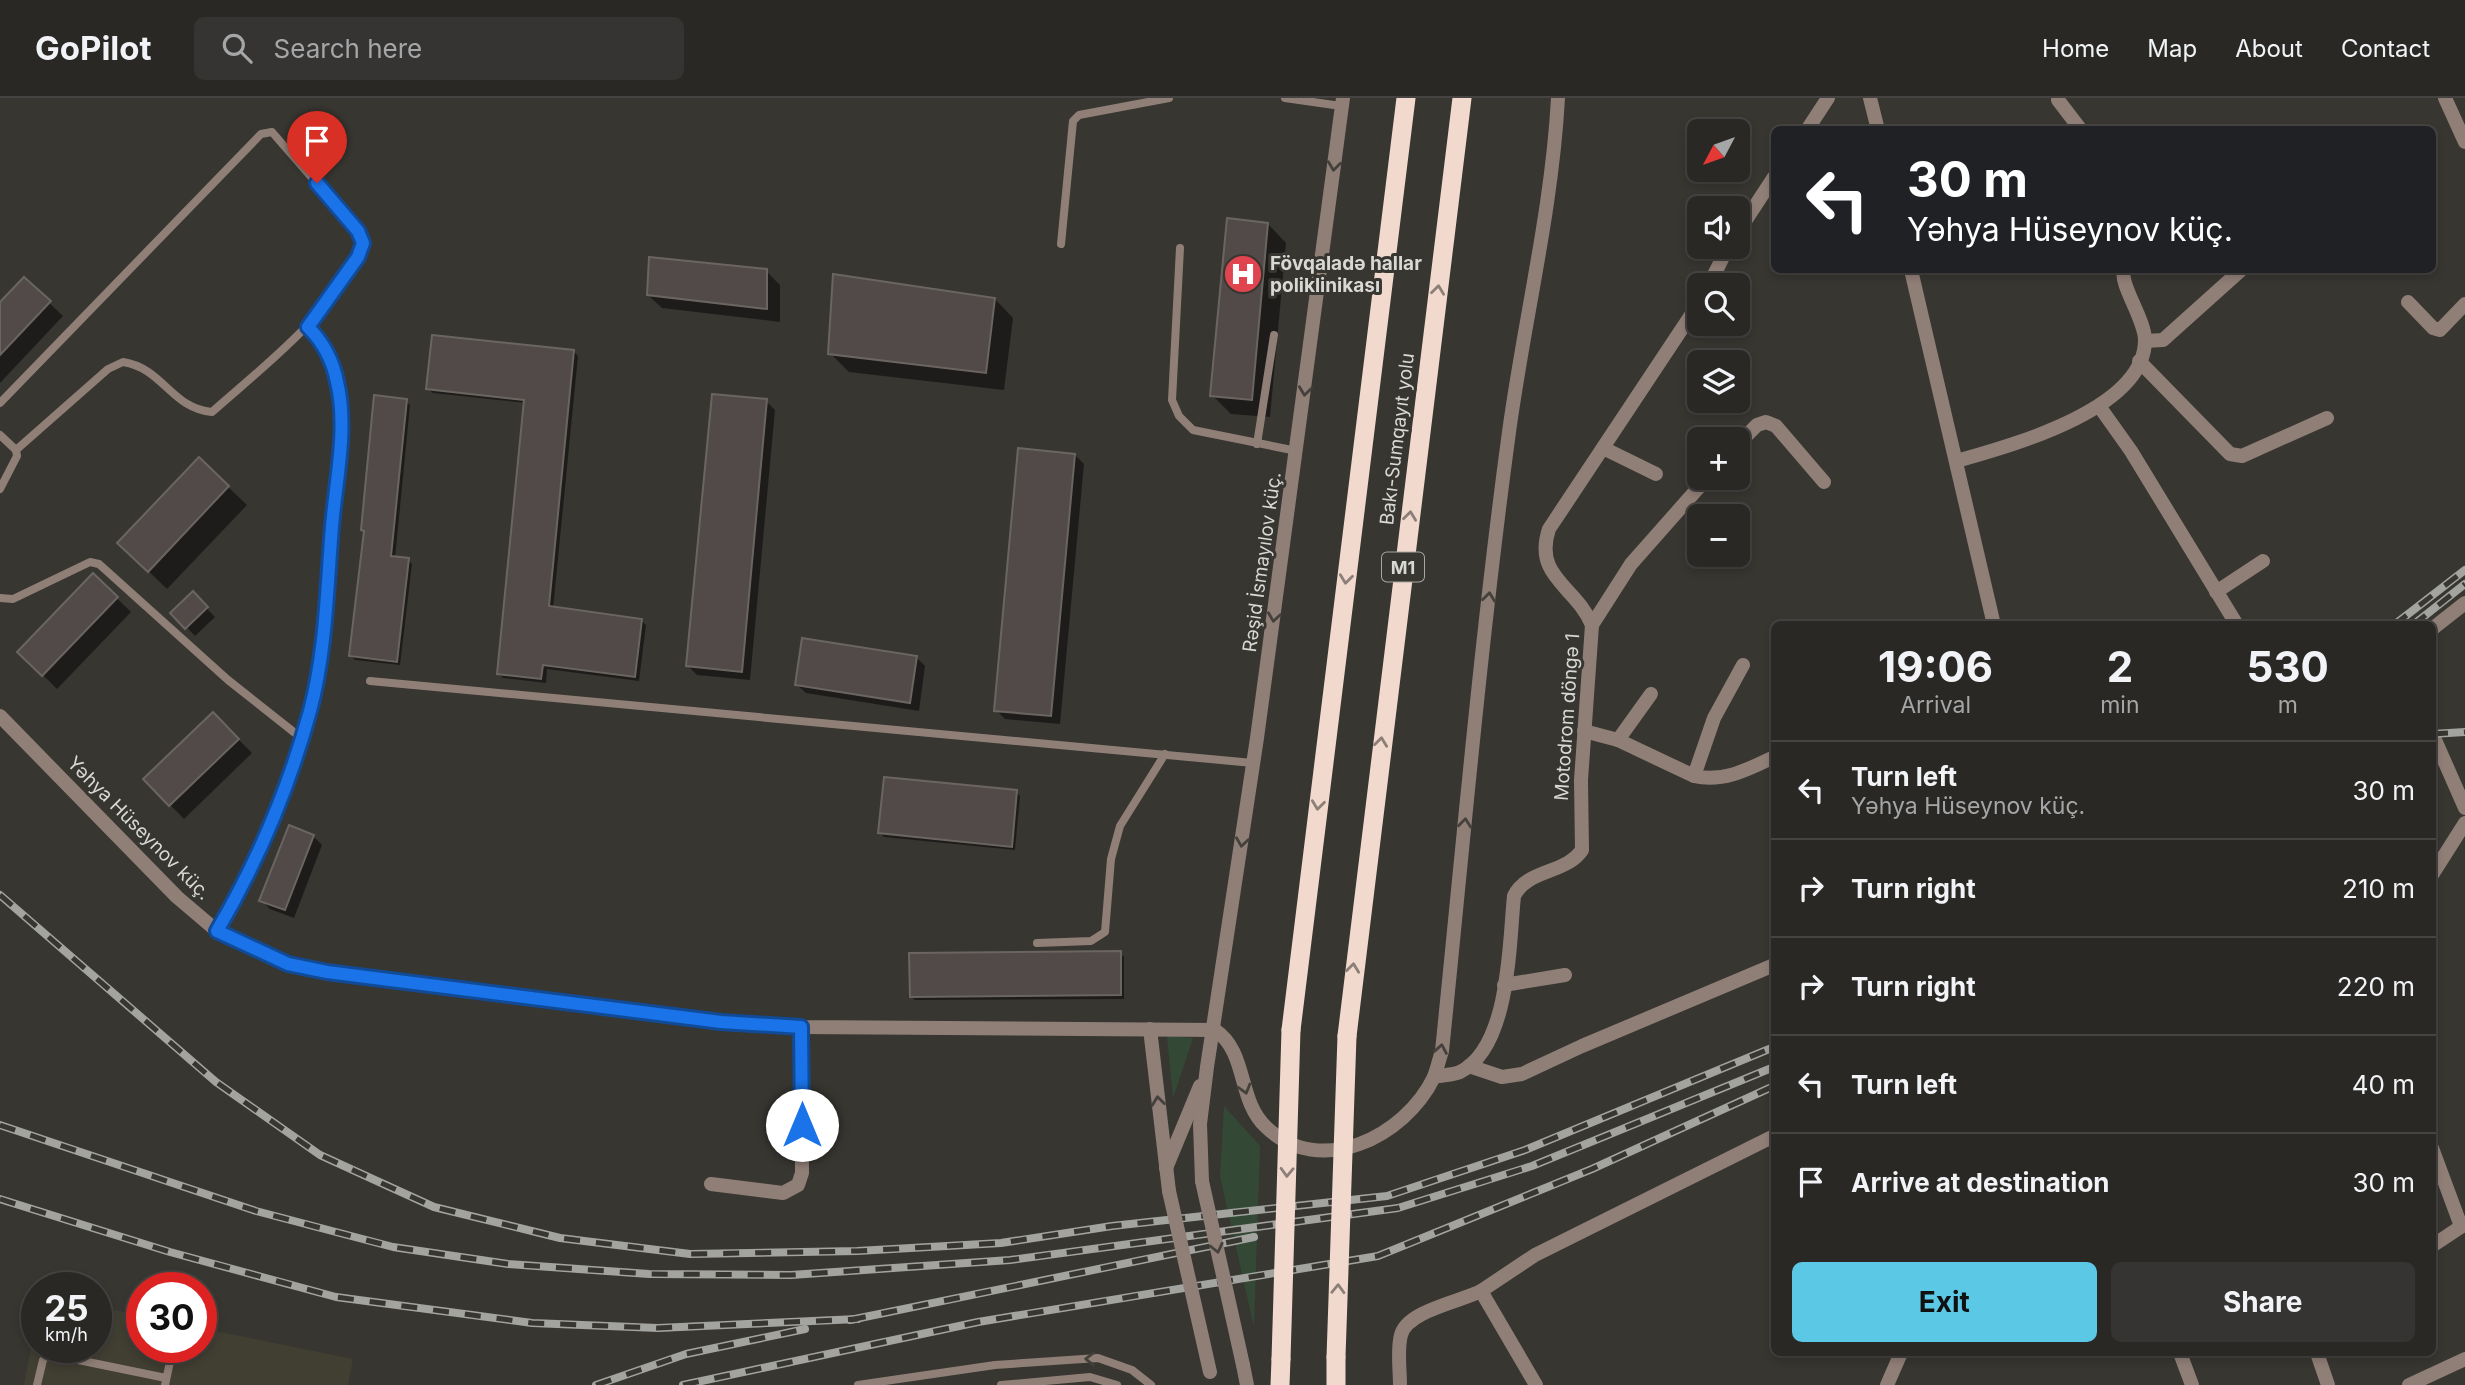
<!DOCTYPE html>
<html lang="en">
<head>
<meta charset="utf-8">
<style>
	body { margin:0; font-family:Inter,sans-serif; background:#353432; color:#f1f3f6; height:100vh; display:flex; flex-direction:column; font-size:26px; white-space:nowrap }
	* { box-sizing:border-box; margin:0 }
	p { font-size:23px; color:#a5a6a7 }
	.icon { flex:none; width:38px; height:38px; fill:none; stroke:currentColor; stroke-width:2; stroke-linecap:round; stroke-linejoin:round }
	.map { position:relative; flex:1; overflow:hidden }
	.sheet { position:absolute; left:1771px; top:523px; width:665px; height:735px; display:flex; flex-direction:column; background:#292825; border-radius:10px; box-shadow:0 4px 10px #0003,0 0 0 2px #454442 }
	.sheet>* { flex:none }
	.hud { position:absolute; left:1771px; top:28px; width:665px; height:147px; border-radius:10px; box-shadow:0 4px 10px #0003,0 0 0 2px #454442; background:#202124; color:#fff; overflow:hidden }
	.needle { width:46px; rotate:229deg }
	.tools { position:absolute; left:1687px; top:21px; display:grid; gap:14px }
	.tools a { display:grid; place-items:center; width:63px; height:63px; border-radius:10px; background:#292825; box-shadow:0 4px 10px #0003,0 0 0 2px #454442; font-size:35px }
	.speed { position:absolute; left:21px; top:1174px; display:flex; gap:14px; font-size:35px; font-weight:700; text-align:center }
	.speed>* { display:grid; place-content:center; width:91px; height:91px; border-radius:50%; background:#292825; box-shadow:0 4px 10px #0003,0 0 0 2px #454442; line-height:1 }
	.speed small { font-size:18px; font-weight:400 }
	.speed .limit { border:10px solid #d22; background:#fff; color:#111 }
	.pin { position:absolute; display:grid; place-items:center; width:60px; height:60px; color:#fff; margin:-72px -30px; border-radius:50% 50% 50% 0; rotate:-45deg; box-shadow:0 0 7px #0007 }
	.pin .icon { rotate:45deg }
	.me { position:absolute; width:77px; margin:-38px; rotate:0deg; stroke-linejoin:round; filter:drop-shadow(0 0 5px #0008) }
	.turn { display:flex; align-items:center; gap:24px; height:147px; padding:0 21px; font-size:32px }
	.turn .icon { width:91px; height:91px; stroke-width:2.5 }
	.turn b { display:block; font-size:49px; line-height:60px }
	.eta { display:flex; justify-content:space-evenly; align-items:center; height:119px; text-align:center }
	.eta b { font-size:42px; font-weight:700; line-height:49px }
	.cta { display:flex; gap:14px; margin-top:auto; padding:14px 21px }
	.cta a { flex:1; height:80px; border-radius:10px; background:#5bc8e6; color:#111; font-size:28px; font-weight:700; line-height:80px; text-align:center }
	.cta a+a { background:#353432; color:#f1f3f6 }
	ul { padding:0; list-style:none }
	li { display:flex; align-items:center; gap:21px; height:98px; padding:0 21px; border-top:2px solid #454442 }
	li div { flex:1 }
	li b { display:block; font-size:26px }
	li em { font-style:normal }
	header { display:flex; align-items:center; gap:42px; box-sizing:border-box; height:98px; padding:0 35px; background:#292825; border-bottom:2px solid #454442 }
	header strong { font-size:33px }
	nav { display:flex; gap:38px; margin-inline-start:auto; font-size:24px }
	.search { width:490px; height:63px; background:#353432; display:flex; align-items:center; gap:18px; box-sizing:border-box; padding:0 24px; border-radius:10px; color:#a5a6a7; font-size:26px }
	.map>svg:first-child { display:block }
	.built { fill:#413e32 }
	.green { fill:#344935 }
	.shadow { fill:#0007 }
	.building { fill:#514a48; stroke:#6b6562; stroke-width:2 }
	.lines { fill:none; stroke-linecap:round; stroke-linejoin:round }
	.service { stroke:#907f77; stroke-width:8 }
	.minor { stroke:#907f77; stroke-width:14 }
	.tertiary { stroke:#907f77; stroke-width:14 }
	.trunk { stroke:#f2d9ce; stroke-width:19 }
	.rail-casing { stroke:#a3a39f; stroke-width:8 }
	.rail { stroke:#373631; stroke-width:5; stroke-dasharray:16; stroke-linecap:butt }
	.tertiary-bridge { stroke:#907f77; stroke-width:14 }
	.trunk-bridge { stroke:#f2d9ce; stroke-width:19 }
	.oneway { stroke:#44413c }
	.oneway2 { stroke:#8b7f78 }
	.route-casing { stroke:#114b97; stroke-width:18 }
	.route { stroke:#1a73e8; stroke-width:12 }
	.labels { text-anchor:middle; dominant-baseline:central; stroke-width:6; stroke-linejoin:round; paint-order:stroke }
	.shield { fill:#373631; stroke:#a8a7a3; stroke-width:2 }
	.shield-label { font-size:18px; font-weight:bold; fill:#d8d8d4 }
	.poi-label { font-size:19px; font-weight:bold; fill:#d8d8d4; stroke:#373631; text-anchor:start }
	.street-label { font-size:19px; fill:#d8d8d4; stroke:#373631 }
</style>
</head>
<body>
<header>
<strong>GoPilot</strong>
<div class="search"><svg class="icon" aria-label="search" viewBox="0 0 24 24"><circle cx="10" cy="10" r="6"/><path d="M15 15l6 6"/></svg>Search here</div>
<nav><a>Home</a><a>Map</a><a>About</a><a>Contact</a></nav>
</header>
<div class="map">
<svg width="2465" height="1287" viewBox="0 0 2465 1287">
	<rect width="100%" height="100%" fill="#373631"/>
	<!-- built -->
	<polygon class="built" points="96,1208 142,1218 142,1250 201,1250 201,1230 353,1261 348,1287 24,1287 37,1216 37,1250 96,1250"/>
	<!-- green -->
	<g class="green">
		<polygon points="1167,938 1193,940 1173,1000"/>
		<polygon points="1224,1008 1260,1048 1254,1229 1220,1078"/>
	</g>
	<!-- shadow -->
	<g class="shadow">
		<polygon points="1268,126 1286,145 1270,319 1231,316 1212,297"/>
		<polygon points="766,173 780,187 780,224 662,210 648,197"/>
		<polygon points="24,181 63,218 0,285 0,207"/>
		<polygon points="995,201 1013,220 1004,292 849,274 830,255"/>
		<polygon points="574,254 578,258 553,511 641,522 646,527 639,583 547,571 546,585 503,580 499,576 526,305 433,295 428,291"/>
		<polygon points="406,303 410,307 395,460 408,462 412,466 400,567 355,562 351,558 366,435 363,432"/>
		<polygon points="766,303 775,312 750,582 697,577 688,568"/>
		<polygon points="1075,357 1084,366 1060,626 1005,621 996,612"/>
		<polygon points="199,361 247,407 167,491 138,463"/>
		<polygon points="93,477 131,514 57,591 20,554"/>
		<polygon points="193,496 215,519 195,538 173,515"/>
		<polygon points="916,559 925,568 919,613 806,595 797,587"/>
		<polygon points="213,616 252,655 184,721 145,681"/>
		<polygon points="1016,694 1020,698 1015,752 884,739 880,735"/>
		<polygon points="313,738 322,747 294,820 270,811 261,802"/>
		<polygon points="1120,855 1124,859 1124,901 915,902 911,899"/>
	</g>
	<!-- building -->
	<g class="building">
		<polygon points="1227,120 1268,125 1252,302 1210,298"/>
		<polygon points="649,159 767,171 767,211 647,197"/>
		<polygon points="833,176 995,200 986,275 828,256"/>
		<polygon points="24,179 51,203 0,257 0,204"/>
		<polygon points="432,237 574,252 549,508 642,521 635,579 543,567 541,581 497,576 524,302 426,291"/>
		<polygon points="712,296 767,301 742,574 686,568"/>
		<polygon points="374,297 407,301 391,458 409,460 397,564 349,558 364,433 361,432"/>
		<polygon points="1018,350 1075,356 1051,618 994,613"/>
		<polygon points="199,359 229,388 148,474 117,445"/>
		<polygon points="93,475 118,499 42,578 17,554"/>
		<polygon points="193,493 208,509 185,531 170,515"/>
		<polygon points="802,540 917,558 910,605 795,587"/>
		<polygon points="213,614 239,641 169,708 143,681"/>
		<polygon points="884,679 1017,692 1012,749 878,735"/>
		<polygon points="289,727 314,737 285,812 259,803"/>
		<polygon points="1121,853 1121,897 910,899 909,855"/>
	</g>
	<g class="lines">
		<!-- service -->
		<g class="service">
			<polyline points="1285,0 1341,8"/>
			<polyline points="1061,146 1073,23 1079,17 1169,0"/>
			<polyline points="1180,150 1172,302 1179,318 1193,332 1297,353"/>
			<path d="M0,305L261,36L272,34L358,133L363,145C336,214 266,266 212,314C172,311 163,270 123,264L108,271L16,352"/>
			<polyline points="0,337 16,352 17,358 0,391"/>
			<polyline points="1257,346 1274,237"/>
			<polyline points="0,500 13,501 90,464 99,466 228,582 300,639"/>
			<polyline points="370,583 1253,665"/>
			<polyline points="1037,845 1091,843 1105,834 1111,761 1120,728 1165,656"/>
			<polyline points="37,1287 43,1262 49,1256 166,1280"/>
			<polyline points="165,1287 173,1250"/>
			<polyline points="858,1287 995,1267 1098,1260 1132,1272 1151,1287"/>
			<polyline points="1001,1287 1090,1279 1117,1287"/>
		</g>
		<!-- minor -->
		<g class="minor">
			<polyline points="1870,0 1878,32"/>
			<polyline points="2445,0 2465,44"/>
			<polyline points="2058,2 2081,32"/>
			<polyline points="1807,32 1828,0"/>
			<polyline points="1738,134 1774,79"/>
			<polyline points="1911,172 1994,527"/>
			<polyline points="1709,187 1728,149"/>
			<polyline points="2408,204 2433,230 2440,232 2465,206"/>
			<polyline points="2145,243 2163,242 2241,172"/>
			<polyline points="2139,263 2230,356 2242,358 2327,320"/>
			<polyline points="2099,308 2131,353 2237,527"/>
			<polyline points="1738,346 1757,327 1766,324 1776,328 1824,384"/>
			<polyline points="1603,350 1656,376"/>
			<path d="M1957,363C2009,348 2145,312 2145,242C2145,221 2119,186 2124,172"/>
			<polyline points="2216,494 2263,463"/>
			<polyline points="1592,527 1631,466 1707,380"/>
			<polyline points="2432,531 2465,505"/>
			<path d="M1584,633L1618,642L1694,678C1723,685 1749,671 1774,659"/>
			<polyline points="2432,635 2465,710"/>
			<polyline points="1618,642 1651,596"/>
			<polyline points="1694,678 1714,620 1743,567"/>
			<polyline points="2432,777 2465,725"/>
			<path d="M217,833C258,765 289,689 310,613C327,550 327,481 333,417C336,374 347,326 337,284C333,263 323,244 308,229"/>
			<polyline points="1504,887 1565,877"/>
			<polyline points="1469,968 1502,979 1522,976 1582,948 1774,867"/>
			<path d="M1434,979C1442,977 1453,977 1460,974C1510,949 1509,846 1514,798C1527,771 1566,776 1582,752L1581,682L1592,527C1576,488 1533,479 1549,431L1699,205"/>
			<polyline points="2432,1050 2461,1128"/>
			<polyline points="711,1086 783,1095 798,1087 802,1075 801,929"/>
			<polyline points="2432,1148 2465,1126"/>
			<polyline points="1481,1193 1535,1157 1774,1038"/>
			<polyline points="2180,1255 2192,1287"/>
			<polyline points="2317,1255 2328,1287"/>
			<path d="M1400,1287C1400,1272 1397,1251 1401,1237C1407,1213 1459,1204 1481,1193L1536,1287"/>
			<polyline points="1887,1287 1901,1255"/>
			<polyline points="2409,1287 2465,1261"/>
		</g>
		<!-- tertiary -->
		<g class="tertiary">
			<path d="M0,618L177,799L217,833L288,866L327,875L721,924L801,929L1215,932C1248,954 1237,1002 1266,1029C1320,1081 1405,1039 1434,979C1437,971 1439,962 1442,953C1463,747 1481,540 1509,334C1524,223 1552,112 1558,0"/>
			<polyline points="1150,931 1169,1093"/>
			<polyline points="1166,1070 1200,988"/>
			<polyline points="1202,1083 1200,1026 1207,969 1257,640 1343,0"/>
			<polyline points="1243,1267 1247,1287"/>
		</g>
		<!-- trunk -->
		<g class="trunk">
			<polyline points="1291,932 1406,0"/>
			<polyline points="1347,938 1462,0"/>
			<polyline points="1280,1287 1281,1261"/>
			<polyline points="1336,1287 1336,1259"/>
		</g>
		<!-- rail casing -->
		<g class="rail-casing">
			<g id="rail">
				<polyline points="2394,527 2465,472"/>
				<polyline points="2413,527 2465,486"/>
				<polyline points="2432,636 2465,634"/>
				<polyline points="0,797 216,984 320,1057 434,1109 560,1140 690,1156 857,1153 1001,1145 1112,1128 1387,1098 1525,1052 1774,949"/>
				<polyline points="0,1027 256,1113 393,1149 508,1166 649,1176 791,1177 1010,1162 1398,1110 1532,1068 1774,969"/>
				<polyline points="0,1101 170,1154 336,1199 532,1225 658,1230 858,1221"/>
				<polyline points="850,1222 1254,1139"/>
				<polyline points="596,1287 686,1256 805,1231"/>
				<polyline points="683,1287 978,1224 1378,1158 1592,1071 1774,988"/>
			</g>
		</g>
		<!-- rail -->
		<use href="#rail" class="rail"/>
		<!-- tertiary-bridge -->
		<g class="tertiary-bridge">
			<polyline points="1202,1083 1243,1267"/>
			<polyline points="1169,1093 1210,1274"/>
		</g>
		<!-- trunk-bridge -->
		<g class="trunk-bridge">
			<polyline points="1336,1259 1347,938"/>
			<polyline points="1281,1261 1291,932"/>
		</g>
	</g>
	<!-- one-way arrows -->
	<defs><path id="oneway-chevron" d="M-2-3.5L2.5 0L-2 3.5" fill="none" stroke-width="1.6" stroke-linecap="round" stroke-linejoin="round" transform="scale(1.75)"/></defs>
	<g class="oneway">
		<use href="#oneway-chevron" transform="translate(1334 68) rotate(97)"/>
		<use href="#oneway-chevron" transform="translate(1305 293) rotate(97)"/>
		<use href="#oneway-chevron" transform="translate(1489 499) rotate(-83)"/>
		<use href="#oneway-chevron" transform="translate(1274 519) rotate(98)"/>
		<use href="#oneway-chevron" transform="translate(1465 725) rotate(-84)"/>
		<use href="#oneway-chevron" transform="translate(1242 744) rotate(98)"/>
		<use href="#oneway-chevron" transform="translate(1441 951) rotate(-80)"/>
		<use href="#oneway-chevron" transform="translate(1245 991) rotate(74)"/>
		<use href="#oneway-chevron" transform="translate(1158 1003) rotate(-97)"/>
		<use href="#oneway-chevron" transform="translate(1217 1150) rotate(77)"/>
		<use href="#oneway-chevron" transform="translate(1090 1261) rotate(-179)"/>
	</g>
	<g class="oneway2">
		<use href="#oneway-chevron" transform="translate(1438 192) rotate(-83)"/>
		<use href="#oneway-chevron" transform="translate(1410 418) rotate(-83)"/>
		<use href="#oneway-chevron" transform="translate(1346 481) rotate(97)"/>
		<use href="#oneway-chevron" transform="translate(1381 644) rotate(-83)"/>
		<use href="#oneway-chevron" transform="translate(1318 707) rotate(97)"/>
		<use href="#oneway-chevron" transform="translate(1353 870) rotate(-83)"/>
		<use href="#oneway-chevron" transform="translate(1287 1074) rotate(92)"/>
		<use href="#oneway-chevron" transform="translate(1338 1191) rotate(-88)"/>
	</g>
	<g class="lines">
		<!-- route casing -->
		<g class="route-casing">
			<path id="route" d="M317,85L358,133L363,145L358,159L308,229C323,244 333,263 337,284C348,329 336,382 332,428C327,489 326,553 310,613C289,689 257,765 217,833L288,866L327,874L721,924L801,929L802,1027"/>
		</g>
		<!-- route -->
		<use href="#route" class="route"/>
	</g>
	<!-- icons -->
	<defs>
		<g id="hospital-disc" transform="scale(2.0125)"><circle r="9.5" fill="#e0444e" stroke="#373631"/><path d="M-5-5h3v3.5h4V-5h3V5h-3V1.5h-4V5h-3Z" fill="#fff"/></g>
	</defs>
	<g fill-rule="evenodd">
		<use href="#hospital-disc" x="1243" y="176"/>
	</g>
	<g class="labels">
		<!-- shield labels -->
		<rect class="shield" x="1382" y="454.5" width="42" height="29" rx="5"/>
		<g class="shield-label">
			<text x="1403" y="469">M1</text>
		</g>
		<!-- poi labels -->
		<g class="poi-label">
			<text x="1270" y="165">Fövqaladə hallar<tspan x="1270" dy="22">poliklinikası</tspan></text>
		</g>
		<!-- street labels -->
		<g class="street-label">
			<text transform="translate(1397 341) rotate(-83)">Bakı-Sumqayıt yolu</text>
			<text transform="translate(1262 464) rotate(-82)">Rəşid İsmayılov küç.</text>
			<text transform="translate(1567 619) rotate(-86)">Motodrom döngə 1</text>
			<text transform="translate(139 730) rotate(45)">Yəhya Hüseynov küç.</text>
		</g>
	</g>
</svg>
<div class="tools">
<a><svg class="needle" viewBox="-14 -14 28 28"><path d="M0-13l5 13h-10z" fill="#e53935"/><path d="M0 13l5-13h-10z" fill="#a5a6a7"/></svg></a>
<a><svg class="icon" aria-label="sound" viewBox="0 0 24 24"><path d="M4 9h4l5-4v14l-5-4H4zM17 9q2 3 0 6"/></svg></a>
<a><svg class="icon" aria-label="search" viewBox="0 0 24 24"><circle cx="10" cy="10" r="6"/><path d="M15 15l6 6"/></svg></a>
<a><svg class="icon" aria-label="layers" viewBox="0 0 24 24"><path d="M12 4l9 5-9 5-9-5zM3 14l9 5 9-5"/></svg></a>
<a>+</a>
<a>−</a>
</div>
<div class="speed"><div>25<small>km/h</small></div><div class="limit">30</div></div>
<div class="pin" style="left:317px;top:85px;background:#d93025"><svg class="icon" aria-label="arrive" viewBox="0 0 24 24"><path d="M6 21V4h12l-3 4 3 4H6"/></svg></div>
<svg class="me" style="left:802px;top:1027px" viewBox="-20 -20 40 40"><circle r="19" fill="#fff"/><path d="M0-13L10 11 0 6-10 11z" fill="#1a73e8"/></svg>
<div class="hud">
<div class="turn"><svg class="icon" aria-label="left" viewBox="0 0 24 24"><path d="M17 20v-9H6M10 6l-5 5 5 5"/></svg><div><b>30 m</b>Yəhya Hüseynov küç.</div></div>
</div>
<section class="sheet">
<div class="eta">
<div><b>19:06</b><p>Arrival</p></div>
<div><b>2</b><p>min</p></div>
<div><b>530</b><p>m</p></div>
</div>
<ul>
<li><svg class="icon" aria-label="left" viewBox="0 0 24 24"><path d="M17 20v-9H6M10 6l-5 5 5 5"/></svg><div><b>Turn left</b><p>Yəhya Hüseynov küç.</p></div><em>30 m</em></li>
<li><svg class="icon" aria-label="right" viewBox="0 0 24 24"><path d="M7 20v-9h11M14 6l5 5-5 5"/></svg><div><b>Turn right</b></div><em>210 m</em></li>
<li><svg class="icon" aria-label="right" viewBox="0 0 24 24"><path d="M7 20v-9h11M14 6l5 5-5 5"/></svg><div><b>Turn right</b></div><em>220 m</em></li>
<li><svg class="icon" aria-label="left" viewBox="0 0 24 24"><path d="M17 20v-9H6M10 6l-5 5 5 5"/></svg><div><b>Turn left</b></div><em>40 m</em></li>
<li><svg class="icon" aria-label="arrive" viewBox="0 0 24 24"><path d="M6 21V4h12l-3 4 3 4H6"/></svg><div><b>Arrive at destination</b></div><em>30 m</em></li>
</ul>
<div class="cta"><a>Exit</a><a>Share</a></div>
</section>
</div>
</body>
</html>
